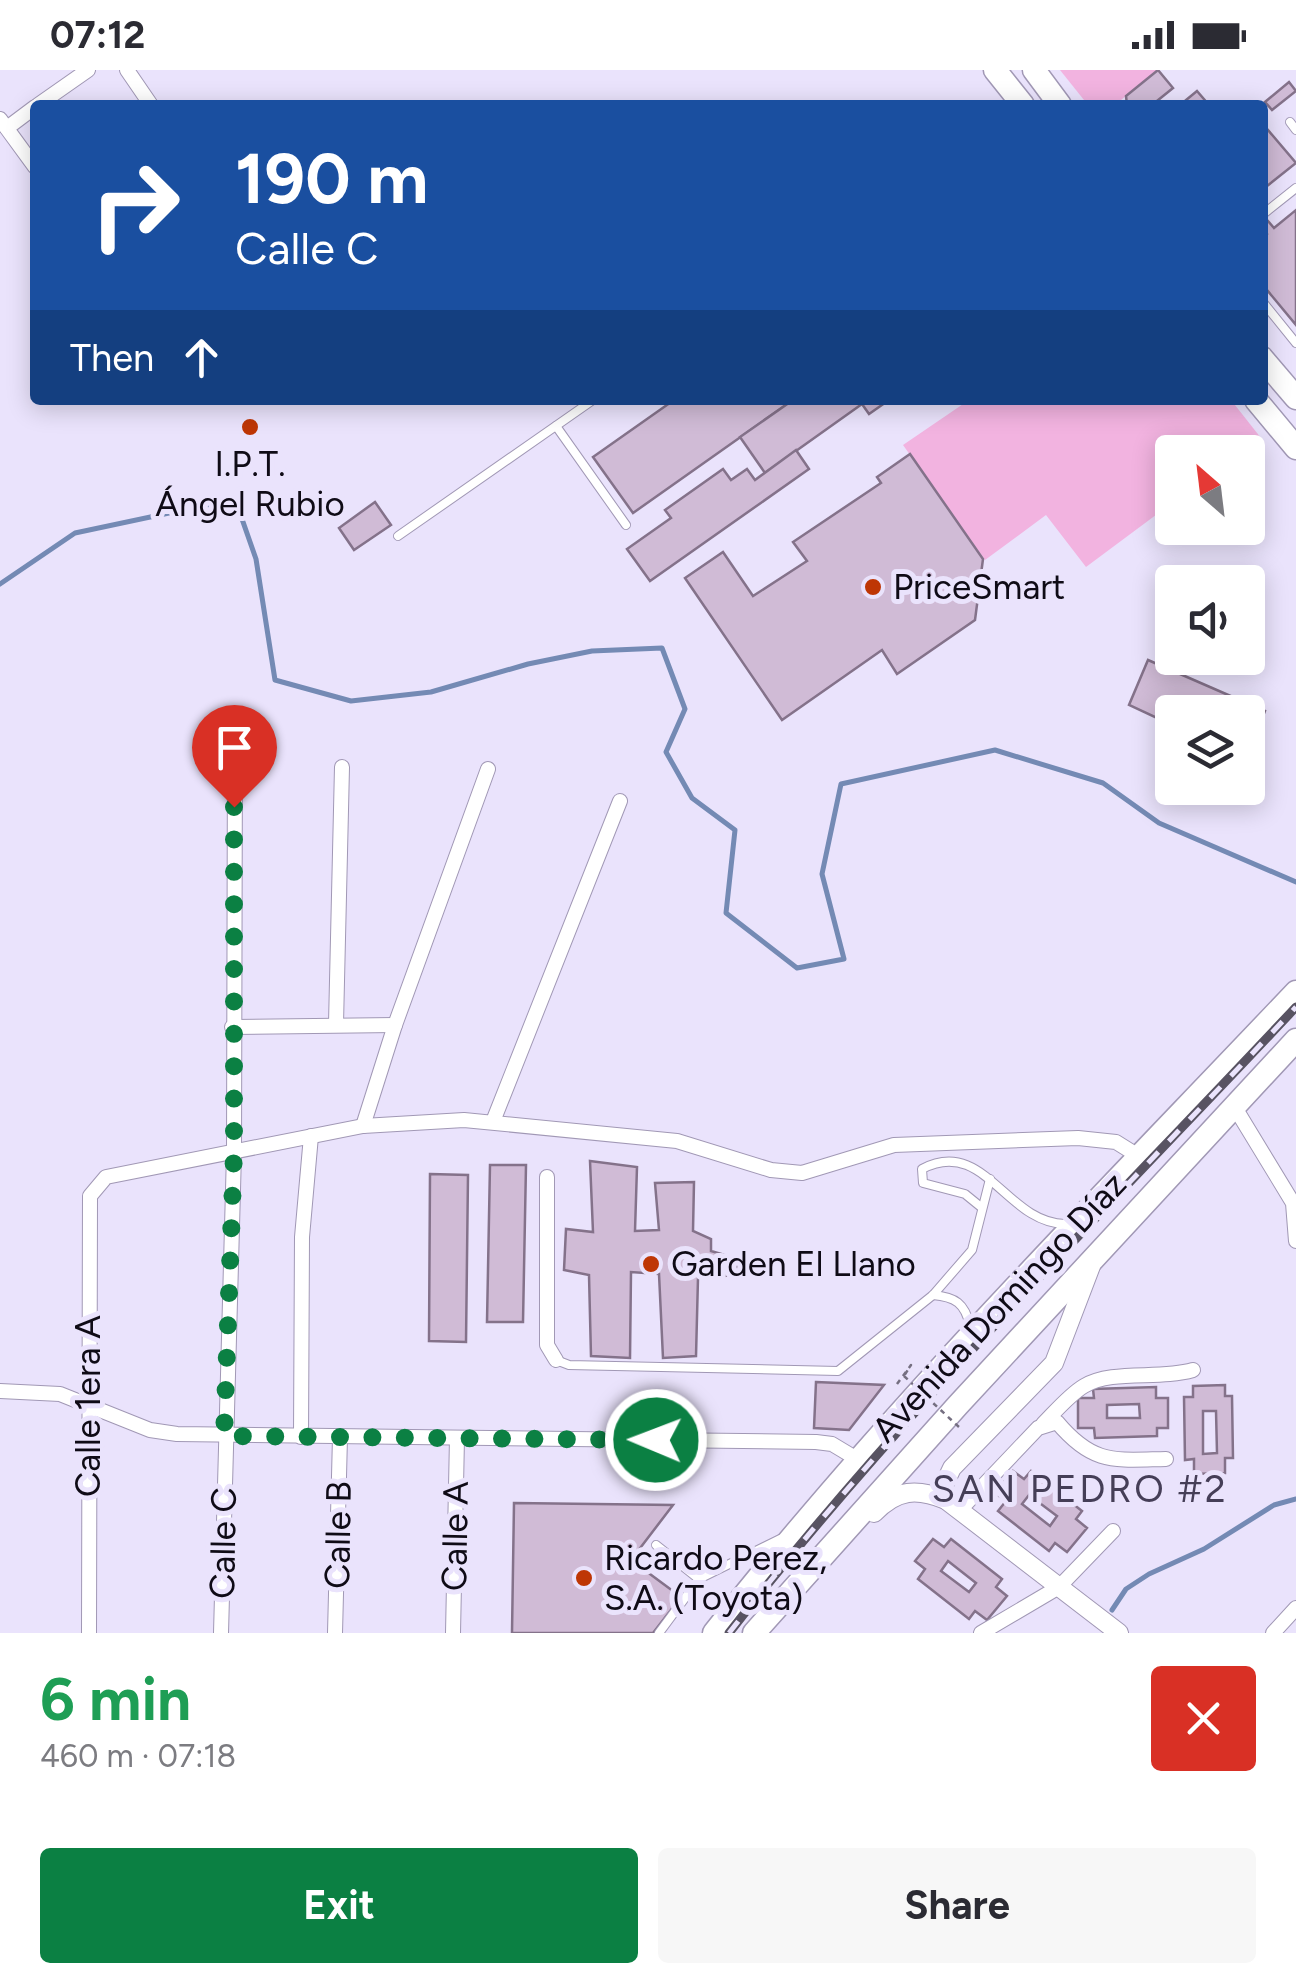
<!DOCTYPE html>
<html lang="en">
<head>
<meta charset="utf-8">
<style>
	body { margin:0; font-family:Figtree,sans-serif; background:#f7f7f7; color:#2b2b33; height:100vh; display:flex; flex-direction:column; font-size:38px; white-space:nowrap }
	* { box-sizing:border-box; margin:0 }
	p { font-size:32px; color:#7c7c81 }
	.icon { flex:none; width:55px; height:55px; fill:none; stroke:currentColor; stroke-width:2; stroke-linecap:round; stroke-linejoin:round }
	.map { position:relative; height:1563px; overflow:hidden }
	.panel { display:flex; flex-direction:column; background:#fff; flex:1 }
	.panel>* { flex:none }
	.guide { position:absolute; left:30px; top:30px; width:1238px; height:305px; border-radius:10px; box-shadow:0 5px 25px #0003; background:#1a4fa0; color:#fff; overflow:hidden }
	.needle { width:65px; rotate:332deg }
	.controls { position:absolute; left:1155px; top:365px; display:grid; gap:20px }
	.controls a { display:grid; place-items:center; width:110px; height:110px; border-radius:10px; background:#fff; box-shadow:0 5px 25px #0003; font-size:50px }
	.pin { position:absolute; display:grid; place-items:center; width:85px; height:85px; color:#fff; margin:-102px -42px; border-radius:50% 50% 50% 0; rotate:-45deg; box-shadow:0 0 10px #0007 }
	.pin .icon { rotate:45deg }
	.me { position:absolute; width:110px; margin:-55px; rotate:271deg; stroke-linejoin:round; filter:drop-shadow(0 0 8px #0008) }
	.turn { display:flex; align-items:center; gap:35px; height:210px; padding:0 40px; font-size:45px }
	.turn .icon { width:130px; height:130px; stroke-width:2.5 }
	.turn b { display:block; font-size:70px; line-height:85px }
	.then { display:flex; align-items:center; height:95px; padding:0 40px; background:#0003; gap:20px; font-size:38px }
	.round { display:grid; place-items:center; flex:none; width:105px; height:105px; border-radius:10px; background:#f7f7f7 }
	.summary { display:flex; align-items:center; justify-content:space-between; height:170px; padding:0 40px }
	h1 { font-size:60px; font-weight:700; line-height:75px; color:#1e9e55 }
	.button { display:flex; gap:20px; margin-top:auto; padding:20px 40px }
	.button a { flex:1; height:115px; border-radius:10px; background:#0b8043; color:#fff; font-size:40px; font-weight:700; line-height:115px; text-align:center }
	.button a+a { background:#f7f7f7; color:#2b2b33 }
	.status { display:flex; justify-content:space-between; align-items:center; height:70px; padding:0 50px; background:#fff; direction:ltr }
	.status svg { height:28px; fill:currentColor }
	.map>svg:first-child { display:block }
	.green { fill:#f2b3e0 }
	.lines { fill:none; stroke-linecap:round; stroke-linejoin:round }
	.stream { stroke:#748ab4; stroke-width:5 }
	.building { fill:#d0bbd6; stroke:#84728a; stroke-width:2.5; fill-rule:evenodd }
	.service-casing { stroke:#a198b5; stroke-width:10 }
	.minor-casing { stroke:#a198b5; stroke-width:16 }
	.tertiary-casing { stroke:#a198b5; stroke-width:20 }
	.primary-casing { stroke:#a198b5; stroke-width:25 }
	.path { stroke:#756f81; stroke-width:2.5; stroke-dasharray:5 5; stroke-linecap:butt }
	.service { stroke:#fff; stroke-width:8 }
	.minor { stroke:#fff; stroke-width:14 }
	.tertiary { stroke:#fff; stroke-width:18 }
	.primary { stroke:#fff; stroke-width:22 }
	.rail-casing { stroke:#585362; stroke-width:9 }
	.rail { stroke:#eae3fc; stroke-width:5; stroke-dasharray:15; stroke-linecap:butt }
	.path-bridge { stroke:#756f81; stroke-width:2.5; stroke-dasharray:5 5; stroke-linecap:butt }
	.route { stroke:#0b8043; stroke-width:18; stroke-dasharray:0 32.4 }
	.poi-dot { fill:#be3605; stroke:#eae3fc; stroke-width:4 }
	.labels { text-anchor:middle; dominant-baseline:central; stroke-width:10; stroke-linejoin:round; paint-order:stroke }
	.poi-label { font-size:35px; fill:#0f0b16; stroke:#eae3fc; text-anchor:start }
	.street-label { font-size:35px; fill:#0f0b16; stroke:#eae3fc }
	.neighbourhood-label { font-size:38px; letter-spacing:2.5px; fill:#453e57; stroke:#eae3fc }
</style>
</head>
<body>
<div class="status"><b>07:12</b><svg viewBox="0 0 49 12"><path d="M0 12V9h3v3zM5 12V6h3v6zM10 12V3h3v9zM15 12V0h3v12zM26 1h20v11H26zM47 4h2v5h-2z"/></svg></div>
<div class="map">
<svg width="1296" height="1563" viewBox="0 0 1296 1563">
	<rect width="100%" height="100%" fill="#eae3fc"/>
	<!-- green -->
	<g class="green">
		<polygon points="1060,0 1157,0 1115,35 1088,35"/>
		<polygon points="969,330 1231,330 1261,368 1241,382 1172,382 1172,433 1086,497 1046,445 985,490 903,375"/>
	</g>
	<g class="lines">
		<!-- stream -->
		<g class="stream">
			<polyline points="0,514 75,463 235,429 256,489 275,610 351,631 431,622 528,594 592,581 662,578 685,639 666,682 692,728 735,760 726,843 797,898 844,889 822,804 841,714 995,680 1103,713 1159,753 1296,812"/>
			<polyline points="1112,1540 1126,1519 1149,1504 1204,1479 1274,1435 1296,1429"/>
		</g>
	</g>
	<!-- building -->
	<g class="building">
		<polygon points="1158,0 1173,18 1152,35 1127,35 1126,26"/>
		<polygon points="1289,12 1296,21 1272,40 1265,32"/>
		<polygon points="1197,21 1209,35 1180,35"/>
		<polygon points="1262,53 1296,93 1262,120"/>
		<polygon points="1296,140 1296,255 1262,214 1262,168 1267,164 1262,154 1267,150 1274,158"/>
		<polygon points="674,330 793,330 633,443 593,387"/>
		<polygon points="793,330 889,330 869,344 862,334 765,403 740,367"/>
		<polygon points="796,380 809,399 650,511 627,479 671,448 665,440 723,399 731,410 747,399 755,410"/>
		<polygon points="910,384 983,489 975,550 897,604 882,580 782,650 685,508 723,482 753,526 807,491 793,472 881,413 877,407"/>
		<polygon points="375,432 391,455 354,480 339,458"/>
		<polygon points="1148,590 1265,641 1252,674 1248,680 1248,642 1172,642 1172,655 1129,635"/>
		<polygon points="590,1091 637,1097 635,1161 659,1160 655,1113 694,1112 693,1161 711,1169 711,1181 738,1189 735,1205 698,1208 696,1286 663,1288 659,1204 631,1202 630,1288 591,1286 589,1205 564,1200 566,1159 593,1162"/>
		<polygon points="490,1095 526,1095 523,1252 487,1252"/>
		<polygon points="430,1104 468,1105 466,1272 429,1271"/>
		<polygon points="816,1312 884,1315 849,1360 814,1358"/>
		<path d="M1225,1315V1326H1232L1233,1388H1225V1403L1194,1404V1389L1185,1390L1184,1327H1193V1316ZM1203,1341H1216L1217,1383L1203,1384Z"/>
		<path d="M1156,1317V1328H1168V1358H1157V1366L1095,1368L1094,1358H1078V1328H1094L1093,1319ZM1139,1334L1140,1348H1107V1335Z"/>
		<path d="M1013,1401L1024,1409L1031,1401L1082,1441L1076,1449L1087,1458L1067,1482L1055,1473L1049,1481L998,1441L1006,1431L995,1423ZM1029,1425L1057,1446L1050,1456L1022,1434Z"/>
		<polygon points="514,1433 673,1435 631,1490 681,1527 653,1563 512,1563"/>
		<path d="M933,1469L944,1477L951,1469L1002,1509L996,1517L1007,1526L987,1550L975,1541L969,1549L918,1509L925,1499L915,1491ZM948,1491L976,1513L969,1522L941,1501Z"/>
	</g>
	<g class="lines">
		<!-- service casing -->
		<g class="service-casing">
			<g id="service">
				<polyline points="1290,52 1296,60"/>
				<polyline points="1262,145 1296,118"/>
				<polyline points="1262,231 1296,273"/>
				<polyline points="556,356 626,455"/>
				<polyline points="398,466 593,330"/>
				<path d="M981,1137L965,1124L923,1113L922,1099C984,1066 1006,1153 1065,1154"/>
				<path d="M933,1225C955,1227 965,1233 970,1256"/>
				<polyline points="556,1290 569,1295 838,1301 933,1225 972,1180 990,1109"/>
				<polyline points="656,1475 699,1509"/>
				<polyline points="659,1563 699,1509 780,1469"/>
			</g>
		</g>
		<!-- minor casing -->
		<g class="minor-casing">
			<g id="minor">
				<polyline points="127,0 151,35"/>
				<polyline points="38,35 88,0"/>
				<polyline points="0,49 35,97"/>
				<polyline points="7,58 35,37"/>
				<polyline points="336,954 342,697"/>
				<polyline points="232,957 395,955"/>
				<polyline points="1234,1036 1293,1133 1296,1171"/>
				<polyline points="494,1049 620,731"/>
				<polyline points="363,1056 395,955 488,699"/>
				<polyline points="547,1107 547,1275 556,1290"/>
				<polyline points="0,1321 60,1324 150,1360 177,1364 816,1372 832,1374 857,1389"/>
				<path d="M1043,1354C1055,1342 1069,1325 1084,1316C1112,1299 1159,1310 1193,1300"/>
				<polyline points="301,1367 302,1167 311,1066"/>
				<path d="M960,1440L1038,1358L1057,1352C1093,1395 1114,1390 1166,1389"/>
				<polyline points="89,1563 90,1126 106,1107 363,1056 464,1050 677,1071 771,1100 802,1103 894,1075 1078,1068 1116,1072 1140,1087"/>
				<polyline points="221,1563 234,1083 235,664"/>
				<polyline points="335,1563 340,1367"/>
				<polyline points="453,1563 457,1368"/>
				<polyline points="981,1563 1059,1517 1113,1461"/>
				<polyline points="1273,1563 1296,1538"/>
			</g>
		</g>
		<!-- tertiary casing -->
		<g class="tertiary-casing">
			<g id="tertiary">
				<polyline points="946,1430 943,1417 952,1398 1054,1293 1091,1196"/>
				<path d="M874,1443C897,1419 917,1418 946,1430L1119,1563"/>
			</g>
		</g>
		<!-- primary casing -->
		<g class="primary-casing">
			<g id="primary">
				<polyline points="995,0 1023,35"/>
				<polyline points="1034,0 1060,35"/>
				<polyline points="1262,288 1296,328"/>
				<polyline points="1256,330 1296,378"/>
				<path d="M714,1563C893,1336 1097,1132 1296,922"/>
				<polyline points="754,1563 958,1335 1296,970"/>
			</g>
		</g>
		<!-- path -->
		<polyline class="path" points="897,1314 911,1295 904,1306"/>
		<!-- service -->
		<use href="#service" class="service"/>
		<!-- minor -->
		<use href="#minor" class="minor"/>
		<!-- tertiary -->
		<use href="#tertiary" class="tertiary"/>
		<!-- primary -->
		<use href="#primary" class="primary"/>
		<!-- rail casing -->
		<g class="rail-casing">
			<path id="rail" d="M729,1563C902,1341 1104,1142 1296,937"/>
		</g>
		<!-- rail -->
		<use href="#rail" class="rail"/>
		<!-- path-bridge -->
		<polyline class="path-bridge" points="904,1306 960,1358"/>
	</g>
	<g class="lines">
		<!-- route -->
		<polyline class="route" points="234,737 234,1082 224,1366 656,1370"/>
	</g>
	<!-- markers -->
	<g class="poi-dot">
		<circle cx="250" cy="357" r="10"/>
		<circle cx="873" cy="517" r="10"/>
		<circle cx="651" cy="1194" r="10"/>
		<circle cx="584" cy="1508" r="10"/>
	</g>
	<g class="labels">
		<!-- poi labels -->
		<g class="poi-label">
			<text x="250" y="394" text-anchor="middle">I.P.T.<tspan x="250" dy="40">Ángel Rubio</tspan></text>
			<text x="893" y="517">PriceSmart</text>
			<text x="671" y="1194">Garden El Llano</text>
			<text x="604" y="1488">Ricardo Perez,<tspan x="604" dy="40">S.A. (Toyota)</tspan></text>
		</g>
		<!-- street labels -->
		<g class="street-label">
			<text transform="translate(999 1237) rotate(-47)">Avenida Domingo Díaz</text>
			<text transform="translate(88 1336) rotate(-90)">Calle 1era A</text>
			<text transform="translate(338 1465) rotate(-89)">Calle B</text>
			<text transform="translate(455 1466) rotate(-89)">Calle A</text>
			<text transform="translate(223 1473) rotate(-89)">Calle C</text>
		</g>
		<!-- neighbourhood labels -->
		<g class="neighbourhood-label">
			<text x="1080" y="1419">SAN PEDRO #2</text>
		</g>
	</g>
</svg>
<div class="controls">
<a><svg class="needle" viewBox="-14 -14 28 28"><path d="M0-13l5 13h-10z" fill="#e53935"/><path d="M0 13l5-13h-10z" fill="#7c7c81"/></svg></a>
<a><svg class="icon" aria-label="sound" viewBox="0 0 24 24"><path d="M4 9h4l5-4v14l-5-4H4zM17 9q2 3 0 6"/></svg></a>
<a><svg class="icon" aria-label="layers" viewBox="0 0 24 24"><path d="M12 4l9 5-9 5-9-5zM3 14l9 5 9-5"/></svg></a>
</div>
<div class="pin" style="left:234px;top:737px;background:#d93025"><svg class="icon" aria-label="arrive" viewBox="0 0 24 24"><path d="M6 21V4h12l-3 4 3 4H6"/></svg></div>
<svg class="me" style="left:656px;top:1370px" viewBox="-20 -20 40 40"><circle r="17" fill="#0b8043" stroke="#fff" stroke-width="3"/><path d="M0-11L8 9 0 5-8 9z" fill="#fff"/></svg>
<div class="guide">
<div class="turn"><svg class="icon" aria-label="right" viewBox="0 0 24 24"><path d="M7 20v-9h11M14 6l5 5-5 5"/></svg><div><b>190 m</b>Calle C</div></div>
<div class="then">Then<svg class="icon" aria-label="ahead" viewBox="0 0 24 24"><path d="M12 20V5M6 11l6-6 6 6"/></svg></div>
</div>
</div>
<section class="panel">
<div class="summary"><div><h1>6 min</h1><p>460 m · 07:18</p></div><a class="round" style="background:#d93025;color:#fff"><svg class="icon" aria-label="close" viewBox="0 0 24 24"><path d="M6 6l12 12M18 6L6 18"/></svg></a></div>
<div class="button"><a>Exit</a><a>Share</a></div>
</section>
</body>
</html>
